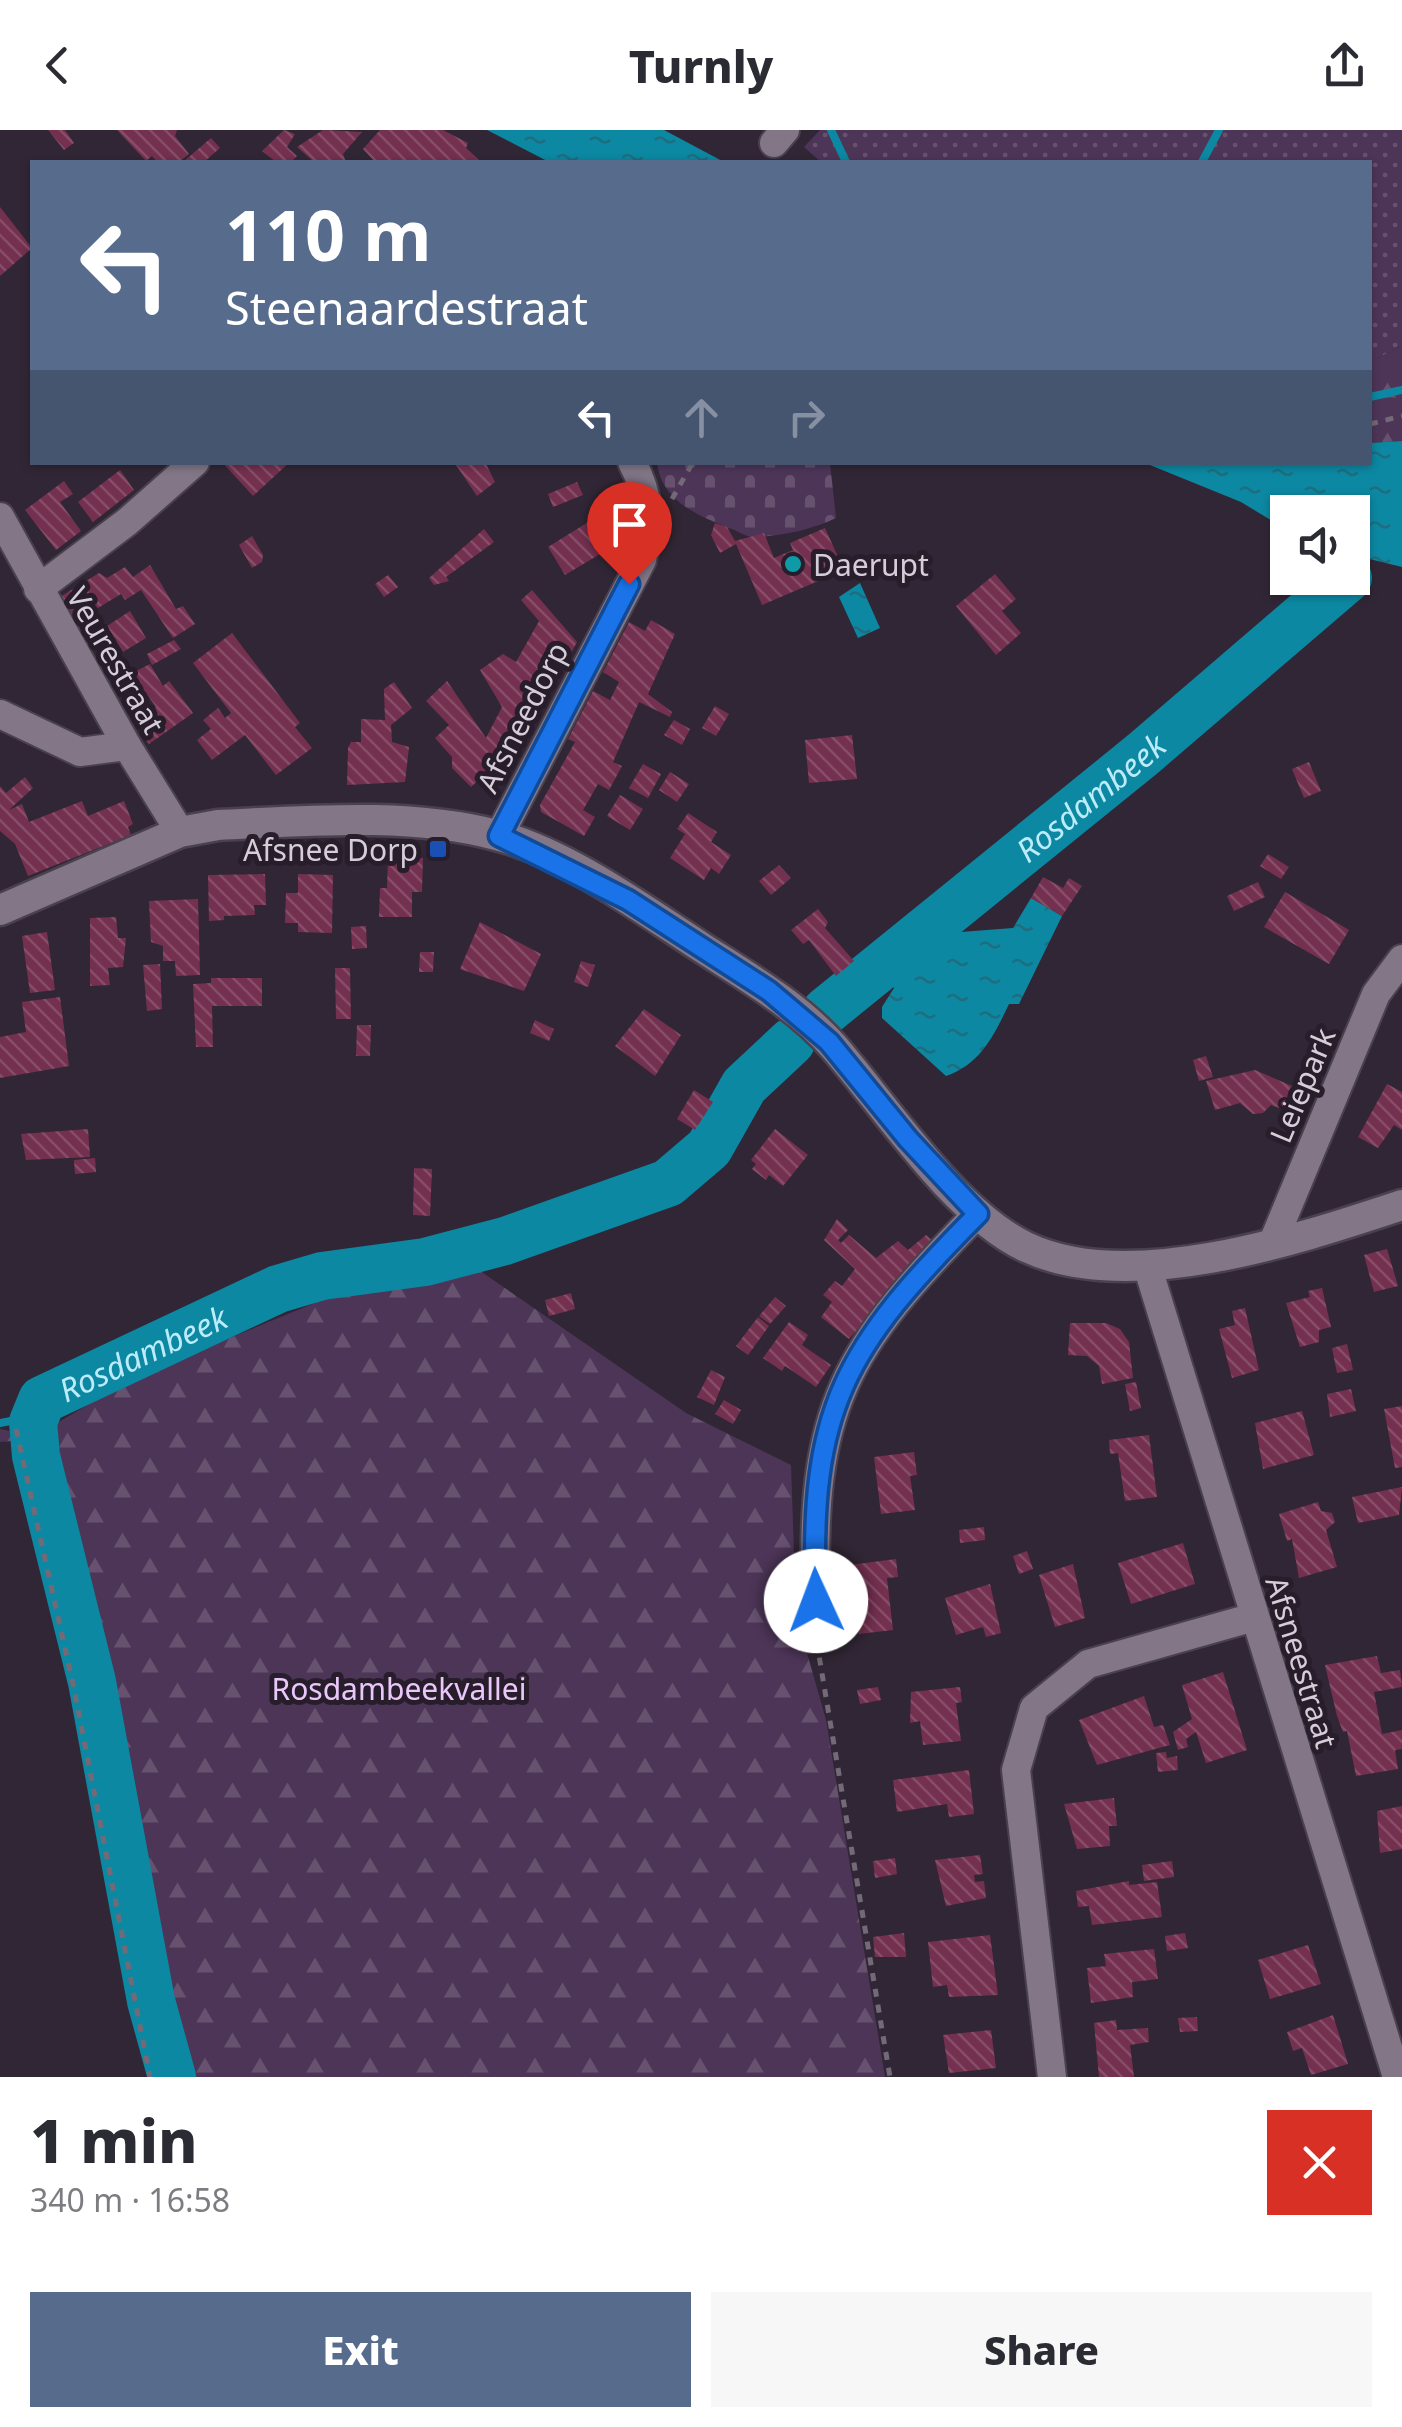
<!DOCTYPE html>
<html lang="en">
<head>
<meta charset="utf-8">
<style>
	body { margin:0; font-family:"Noto Sans",sans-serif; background:#f7f7f7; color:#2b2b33; height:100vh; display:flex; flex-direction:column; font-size:38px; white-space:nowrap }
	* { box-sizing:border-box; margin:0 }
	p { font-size:32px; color:#7c7c81 }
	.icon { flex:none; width:55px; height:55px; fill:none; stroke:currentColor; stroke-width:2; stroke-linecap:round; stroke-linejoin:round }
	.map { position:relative; height:1947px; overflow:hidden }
	.details { display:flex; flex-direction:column; background:#fff; flex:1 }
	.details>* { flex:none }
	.banner { position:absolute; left:30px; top:30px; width:1342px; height:305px; border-radius:0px; box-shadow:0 2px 8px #0004; background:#576b8d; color:#fff; overflow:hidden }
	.buttons { position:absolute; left:1270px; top:365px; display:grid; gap:20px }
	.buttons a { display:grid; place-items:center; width:100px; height:100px; border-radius:0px; background:#fff; box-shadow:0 2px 8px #0004; font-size:50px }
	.pin { position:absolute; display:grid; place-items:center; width:85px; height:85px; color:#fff; margin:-102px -42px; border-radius:50% 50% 50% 0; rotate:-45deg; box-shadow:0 0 10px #0007 }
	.pin .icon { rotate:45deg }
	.me { position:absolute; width:110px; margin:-55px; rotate:358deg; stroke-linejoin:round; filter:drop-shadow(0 0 8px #0008) }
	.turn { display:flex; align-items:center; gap:35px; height:210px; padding:0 30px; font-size:45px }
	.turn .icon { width:130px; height:130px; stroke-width:2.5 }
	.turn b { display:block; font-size:70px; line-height:85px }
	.lanes { display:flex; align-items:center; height:95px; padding:0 30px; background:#0003; justify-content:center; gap:50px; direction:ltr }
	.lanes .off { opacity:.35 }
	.round { display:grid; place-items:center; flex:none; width:105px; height:105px; border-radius:0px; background:#f7f7f7 }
	.headline { display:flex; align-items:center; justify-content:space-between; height:170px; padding:0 30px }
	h1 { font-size:60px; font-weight:800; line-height:75px }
	.primary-button { display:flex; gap:20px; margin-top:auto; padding:20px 30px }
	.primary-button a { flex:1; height:115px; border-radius:0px; background:#576b8d; color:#fff; font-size:40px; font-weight:800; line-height:115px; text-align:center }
	.primary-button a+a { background:#f7f7f7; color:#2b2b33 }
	header { display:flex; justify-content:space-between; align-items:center; height:130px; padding:0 30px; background:#fff; font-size:45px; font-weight:800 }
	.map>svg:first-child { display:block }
	.green { fill:url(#green-dots) }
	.forest { fill:url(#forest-firs) }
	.cemetery { fill:url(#cemetery-stones) }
	.water { fill:url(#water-ripples) }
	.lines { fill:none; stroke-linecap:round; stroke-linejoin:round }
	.stream { stroke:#0c88a2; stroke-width:8 }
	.river { stroke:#0c88a2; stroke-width:48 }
	.building { fill:url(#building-back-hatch) }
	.minor-casing { stroke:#4a414e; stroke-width:32 }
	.tertiary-casing { stroke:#4a414e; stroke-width:35 }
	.path { stroke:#746a77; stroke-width:5; stroke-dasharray:8 8; stroke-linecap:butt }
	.minor { stroke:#827687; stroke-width:28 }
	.tertiary { stroke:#827687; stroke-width:30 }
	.route-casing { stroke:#114b97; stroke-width:25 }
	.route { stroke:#1a73e8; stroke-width:18 }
	.culture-dot { fill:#0f9aa8; stroke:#271d2b; stroke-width:4 }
	.transit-dot { fill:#1a4fb4; stroke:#271d2b; stroke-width:4 }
	.labels { text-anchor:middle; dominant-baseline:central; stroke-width:10; stroke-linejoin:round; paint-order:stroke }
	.poi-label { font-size:30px; fill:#d5ced8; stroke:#271d2b; text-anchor:start }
	.street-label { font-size:30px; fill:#d5ced8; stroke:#271d2b }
	.park-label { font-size:30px; fill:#eac7fa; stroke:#271d2b }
	.water-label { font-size:32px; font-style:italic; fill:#bcecfa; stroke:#271d2b }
</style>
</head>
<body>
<header><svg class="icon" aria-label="back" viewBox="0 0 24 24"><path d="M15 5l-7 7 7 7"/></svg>Turnly<svg class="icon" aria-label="share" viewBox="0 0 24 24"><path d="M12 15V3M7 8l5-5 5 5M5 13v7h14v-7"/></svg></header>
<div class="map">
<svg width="1402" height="1947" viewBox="0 0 1402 1947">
	<defs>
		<pattern id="green-dots" width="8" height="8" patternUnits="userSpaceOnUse" patternTransform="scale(2.5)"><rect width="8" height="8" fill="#4d3558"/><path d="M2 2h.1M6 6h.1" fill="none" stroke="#66516f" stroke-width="1.8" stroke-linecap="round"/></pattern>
		<pattern id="forest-firs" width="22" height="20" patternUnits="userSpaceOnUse" patternTransform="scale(2.5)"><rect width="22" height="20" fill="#4d3558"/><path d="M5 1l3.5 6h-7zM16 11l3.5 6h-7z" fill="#66516f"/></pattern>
		<pattern id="cemetery-stones" width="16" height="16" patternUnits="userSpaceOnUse" patternTransform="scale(2.5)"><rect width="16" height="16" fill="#4d3558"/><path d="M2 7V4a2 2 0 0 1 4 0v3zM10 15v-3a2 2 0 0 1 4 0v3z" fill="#66516f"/></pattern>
		<pattern id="water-ripples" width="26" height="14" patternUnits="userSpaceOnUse" patternTransform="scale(2.5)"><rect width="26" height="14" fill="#0c88a2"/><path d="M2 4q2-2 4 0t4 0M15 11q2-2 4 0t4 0" fill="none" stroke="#1e6e80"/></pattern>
		<pattern id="building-back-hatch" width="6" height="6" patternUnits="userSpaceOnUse" patternTransform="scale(2.5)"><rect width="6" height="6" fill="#74304f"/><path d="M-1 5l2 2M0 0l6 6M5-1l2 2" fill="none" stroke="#874d68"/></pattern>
	</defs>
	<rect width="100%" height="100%" fill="#312635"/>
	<!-- green -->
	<polygon class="green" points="820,0 1402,0 1402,216 1370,232 1370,32 821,32 804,17"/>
	<!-- forest -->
	<g class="forest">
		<polygon points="1402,216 1402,311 1370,313 1370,232"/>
		<polygon points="457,1125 686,1283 791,1335 796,1484 826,1590 885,1947 184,1947 107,1581 38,1309 0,1312 0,1299 35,1306 137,1246 371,1150"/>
	</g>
	<!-- cemetery -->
	<path class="cemetery" d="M657,333H830L836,388C812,400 776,407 752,407C745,406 736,400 729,398C697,385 662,371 657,333Z"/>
	<!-- water -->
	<g class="water">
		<polygon points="487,0 664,0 724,32 549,32"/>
		<polygon points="1402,311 1402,437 1353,425 1352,382 1288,382 1287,400 1241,372 1145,333 1370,332 1370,313"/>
		<polygon points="860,453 880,498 858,508 839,467"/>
		<path d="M1031,768L1062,786L1019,874H1009C994,905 981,934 946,946L882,888V877L894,858L890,849L939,806L946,811L961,802L1013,798Z"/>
	</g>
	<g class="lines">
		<!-- stream -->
		<g class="stream">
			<polyline points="831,0 846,32"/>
			<polyline points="1202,32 1219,0"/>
			<polyline points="1370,267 1402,260"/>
			<polyline points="907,815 917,826"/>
			<polyline points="0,1293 36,1286"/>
		</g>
		<!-- river -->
		<g class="river">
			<path id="s1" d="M826,881L1143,624L1348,448"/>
			<path id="s2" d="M172,1947L151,1871L92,1552L36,1326L33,1292L42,1270L278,1159L322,1146L425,1132L505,1111L668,1053L709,1018L744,956L791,912"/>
		</g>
	</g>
	<!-- building -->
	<g class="building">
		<polygon points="48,0 65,0 74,13 64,20"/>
		<polygon points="117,0 177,0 175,6 189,24 179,32 157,32 152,26 146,31"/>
		<polygon points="284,0 295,4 287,17 297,26 291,32 276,32 262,21"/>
		<polygon points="323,0 362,2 343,24 346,32 314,32 297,17"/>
		<polygon points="380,0 443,0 468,13 466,18 481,32 375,32 363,19"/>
		<polygon points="211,8 220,18 204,32 183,32"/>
		<polygon points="0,77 32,118 0,146"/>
		<polygon points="222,332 290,332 253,366"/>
		<polygon points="454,332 485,332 495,352 477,366"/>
		<polygon points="120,340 134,360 93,392 78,372"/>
		<polygon points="64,351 73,364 60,372 81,401 56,420 25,380"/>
		<polygon points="577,352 583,365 553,377 548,364"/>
		<polygon points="598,386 615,415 565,445 548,417"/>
		<polygon points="715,393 727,397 735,411 764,403 774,428 793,420 790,413 825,398 844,440 762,475 736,414 720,423 711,405"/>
		<polygon points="484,399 494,412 446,447 449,451 434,455 429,448"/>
		<polygon points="252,406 263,425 262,432 252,438 239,415"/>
		<polygon points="150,435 176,479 183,476 195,494 173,508 141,460 125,470 121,464 75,492 60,467 99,443 107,448 125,437 133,447"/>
		<polygon points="995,444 1016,469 1002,481 1021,503 996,525 956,476"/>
		<polygon points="388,445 398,457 384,467 375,454"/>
		<polygon points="532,460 577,512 543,574 530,563 521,580 536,586 525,607 518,603 504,626 471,657 452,638 452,627 435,608 449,595 426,571 447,551 486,608 502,577 480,540 503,524 516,532 539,491 521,470"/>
		<polygon points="130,481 146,508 123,522 107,496"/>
		<polygon points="651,490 675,504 648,564 672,582 670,587 639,572 613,632 622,636 609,660 598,654 583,680 595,687 584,706 541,682 540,675 575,612 568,609 593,561 610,570 619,552 603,542 629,492 645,501"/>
		<polygon points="232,503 300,593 295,597 312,618 276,645 245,605 212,630 197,610 211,599 203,590 218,578 225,588 231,583 193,533"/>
		<polygon points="174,510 181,519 152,535 147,524"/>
		<polygon points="150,534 163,556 169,551 193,583 149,614 134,593 156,577 148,566 130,578 114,552"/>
		<polygon points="394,552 412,578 391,595 392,612 409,617 405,652 347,655 348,618 351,612 361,612 361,589 385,590 384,559"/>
		<polygon points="715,576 729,584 716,606 702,598"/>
		<polygon points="674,590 690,599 682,615 664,605"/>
		<polygon points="852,605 857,649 809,653 805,610"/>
		<polygon points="1309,632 1321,661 1304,668 1292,639"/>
		<polygon points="643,634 661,644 648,668 629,658"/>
		<polygon points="670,642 689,654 677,672 659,660"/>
		<polygon points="25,647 33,658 9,680 22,674 29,692 82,671 88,686 124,671 133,694 128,697 131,705 28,746 15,714 0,701 0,656 6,663"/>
		<polygon points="620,665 643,679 630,700 607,686"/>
		<polygon points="688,683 717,702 711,712 731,725 719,744 711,738 704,750 670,728 685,704 677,699"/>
		<polygon points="1268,724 1289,737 1281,749 1260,736"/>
		<polygon points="388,727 423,728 422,762 412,762 412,787 379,787 380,758 387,758"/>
		<polygon points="779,735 791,748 771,765 759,751"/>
		<polygon points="265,744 266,775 254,775 255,785 224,786 224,790 209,791 208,745"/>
		<polygon points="298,744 333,745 332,803 298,802 298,793 285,793 286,763 298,763"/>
		<polygon points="1043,747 1063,758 1069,748 1082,756 1062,786 1031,768"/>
		<polygon points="1258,752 1265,767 1234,781 1227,766"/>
		<polygon points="1285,762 1349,800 1329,834 1264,797"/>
		<polygon points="198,769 200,845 176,846 175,831 163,831 163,816 151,812 149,771"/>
		<polygon points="818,779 828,792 825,798 854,831 836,846 809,810 803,814 791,800"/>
		<polygon points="116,787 118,808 126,808 123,837 108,838 110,855 90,856 90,788"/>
		<polygon points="480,792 541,824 524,861 460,839"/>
		<polygon points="366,796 367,818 352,819 351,797"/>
		<polygon points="47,802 55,860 30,863 22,806"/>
		<polygon points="420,822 434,822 433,842 419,842"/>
		<polygon points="581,831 595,835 588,857 574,852"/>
		<polygon points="160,834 162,879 147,881 143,835"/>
		<polygon points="335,838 350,838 351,889 336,889"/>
		<polygon points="211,848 262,848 262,876 212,876 213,917 196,917 193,854 211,853"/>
		<polygon points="60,867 69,936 0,948 0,907 26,902 22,872"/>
		<polygon points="644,879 681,905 655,946 615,916"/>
		<polygon points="535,890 554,899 549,911 530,903"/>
		<polygon points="357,895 371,895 370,926 356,926"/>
		<polygon points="1206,926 1213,947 1199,951 1193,930"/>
		<polygon points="1255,940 1292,956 1282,979 1271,975 1263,983 1253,984 1240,973 1215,980 1206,951"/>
		<polygon points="1387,954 1402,962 1402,1000 1394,995 1378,1018 1358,1007"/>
		<polygon points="694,960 713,972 695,1000 677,989"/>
		<polygon points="88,999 90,1027 26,1030 21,1004"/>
		<polygon points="775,999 808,1025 783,1056 769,1045 766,1050 752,1039 756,1034 751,1030"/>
		<polygon points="95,1028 96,1042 75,1044 74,1030"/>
		<polygon points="414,1038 432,1039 430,1086 413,1085"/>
		<polygon points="837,1089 848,1100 838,1110 841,1113 849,1105 876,1128 898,1111 908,1120 926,1105 934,1112 849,1209 821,1187 832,1172 823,1165 835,1151 842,1156 855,1139 824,1110"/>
		<polygon points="1387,1119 1398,1156 1374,1162 1364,1125"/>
		<polygon points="1322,1158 1331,1197 1319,1200 1319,1212 1300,1217 1286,1173 1310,1167 1308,1161"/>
		<polygon points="571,1163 575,1179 549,1186 545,1170"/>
		<polygon points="775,1167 786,1176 770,1194 759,1186"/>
		<polygon points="1245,1178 1259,1240 1232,1248 1219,1199 1235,1195 1232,1181"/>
		<polygon points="758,1187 769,1196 748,1225 736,1216"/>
		<polygon points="789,1192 808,1205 802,1215 831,1235 816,1257 785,1236 782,1241 763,1228"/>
		<polygon points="1070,1193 1106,1193 1120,1199 1129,1212 1133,1248 1102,1254 1099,1236 1087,1226 1068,1225"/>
		<polygon points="1347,1214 1353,1240 1337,1243 1332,1218"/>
		<polygon points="711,1240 725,1247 714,1275 697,1267"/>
		<polygon points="1136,1252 1141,1278 1130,1281 1125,1254"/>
		<polygon points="1351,1259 1356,1281 1330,1287 1327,1264"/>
		<polygon points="724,1270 741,1280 733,1294 715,1284"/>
		<polygon points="1402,1276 1402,1337 1395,1338 1384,1279"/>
		<polygon points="1302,1281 1314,1325 1263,1339 1255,1293"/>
		<polygon points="1149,1305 1157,1367 1125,1371 1118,1323 1110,1324 1109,1310"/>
		<polygon points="914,1322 917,1345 910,1346 915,1380 881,1384 874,1327"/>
		<polygon points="1402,1357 1399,1385 1358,1393 1352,1367"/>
		<polygon points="1318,1372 1321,1381 1332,1383 1335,1392 1326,1400 1337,1437 1299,1448 1292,1409 1287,1411 1279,1384"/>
		<polygon points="984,1397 985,1410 960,1413 959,1400"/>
		<polygon points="1183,1413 1195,1454 1131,1474 1118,1433"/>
		<polygon points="1027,1421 1033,1439 1019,1444 1013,1426"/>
		<polygon points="896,1429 898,1447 887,1448 893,1500 859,1504 850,1435"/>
		<polygon points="1073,1434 1085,1488 1055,1497 1039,1445"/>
		<polygon points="990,1454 1001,1503 986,1507 983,1497 956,1505 945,1468"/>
		<polygon points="1377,1526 1381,1543 1400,1540 1402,1557 1374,1562 1382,1604 1402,1600 1402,1619 1395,1620 1398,1639 1356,1646 1347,1601 1343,1602 1337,1586 1325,1535"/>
		<polygon points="1223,1542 1247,1620 1206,1633 1196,1602 1186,1609 1188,1617 1178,1620 1173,1602 1192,1589 1182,1555"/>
		<polygon points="878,1557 881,1570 860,1574 857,1560"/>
		<polygon points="960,1557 962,1572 956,1573 961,1611 923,1615 920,1591 910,1593 911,1562"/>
		<polygon points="1144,1566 1154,1597 1163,1595 1170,1615 1097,1635 1079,1590"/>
		<polygon points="1166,1622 1167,1628 1177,1626 1178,1640 1158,1642 1156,1623"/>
		<polygon points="969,1640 974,1684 949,1687 947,1674 897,1682 893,1650"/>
		<polygon points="1114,1668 1117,1696 1109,1696 1110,1716 1077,1719 1064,1674"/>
		<polygon points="1402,1676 1402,1719 1380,1723 1377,1681"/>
		<polygon points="980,1725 983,1744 974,1745 975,1752 984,1751 986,1768 946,1776 935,1730"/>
		<polygon points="895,1728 897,1744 875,1748 873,1731"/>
		<polygon points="1172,1731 1174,1747 1144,1751 1142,1735"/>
		<polygon points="1129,1751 1129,1755 1157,1752 1162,1787 1092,1795 1089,1776 1078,1777 1076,1761"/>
		<polygon points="904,1803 906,1827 875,1827 873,1807"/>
		<polygon points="1185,1803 1188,1818 1167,1821 1165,1806"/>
		<polygon points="990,1805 998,1865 949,1867 947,1855 933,1857 928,1812"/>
		<polygon points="1308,1815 1321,1854 1270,1869 1258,1830"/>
		<polygon points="1154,1819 1158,1849 1132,1852 1133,1867 1091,1873 1087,1838 1106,1836 1104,1824"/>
		<polygon points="1333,1885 1348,1934 1311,1945 1302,1918 1293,1921 1287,1902"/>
		<polygon points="1197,1887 1198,1901 1180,1902 1178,1888"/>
		<polygon points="1116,1890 1117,1900 1148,1898 1149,1912 1130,1915 1134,1947 1099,1947 1094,1893"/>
		<polygon points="991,1900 996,1938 949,1943 943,1905"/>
	</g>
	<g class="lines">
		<!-- minor casing -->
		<g class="minor-casing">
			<g id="minor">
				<polyline points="774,13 785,0"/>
				<polyline points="0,387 127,616 180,702"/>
				<polyline points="38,459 127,392 195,332"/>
				<polyline points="0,584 80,622 127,616"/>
				<path d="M499,706L642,430C650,392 651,368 632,332"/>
				<polyline points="1273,1112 1376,864 1402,829"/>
				<polyline points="1147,1135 1397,1947"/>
				<path d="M816,1471C809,1275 845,1220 978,1083"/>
				<polyline points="1052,1947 1016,1640 1034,1578 1088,1534 1254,1487"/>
			</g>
		</g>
		<!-- tertiary casing -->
		<g class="tertiary-casing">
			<path id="tertiary" d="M0,780L180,702L218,695C307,691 409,682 496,705C566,723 641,778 701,817C746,846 798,876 834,917C886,977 954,1083 1026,1117C1130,1166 1299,1109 1402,1075"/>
		</g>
		<!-- path -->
		<g class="path">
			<polyline points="1370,294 1402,286"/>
			<polyline points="672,369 693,332"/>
			<polyline points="16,1299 73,1554 150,1947"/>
			<polyline points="814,1496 890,1947"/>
		</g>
		<!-- minor -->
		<use href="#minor" class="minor"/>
		<!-- tertiary -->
		<use href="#tertiary" class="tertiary"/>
	</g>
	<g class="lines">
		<!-- route casing -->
		<g class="route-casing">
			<path id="route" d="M629,454L499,706L628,770L769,861L829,912L908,1009L978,1084C845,1218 808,1277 816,1471"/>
		</g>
		<!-- route -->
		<use href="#route" class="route"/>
	</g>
	<!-- markers -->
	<circle class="culture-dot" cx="793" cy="434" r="10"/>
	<rect class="transit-dot" x="428" y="709" width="20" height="20" rx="5"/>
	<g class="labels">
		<!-- poi labels -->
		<g class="poi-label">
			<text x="813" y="434">Daerupt</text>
			<text x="418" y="719" text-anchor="end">Afsnee Dorp</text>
		</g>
		<!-- street labels -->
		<g class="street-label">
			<text transform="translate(116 530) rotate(60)">Veurestraat</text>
			<text transform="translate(522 587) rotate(-63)">Afsneedorp</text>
			<text transform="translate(1302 955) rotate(-67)">Leiepark</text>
			<text transform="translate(1302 1532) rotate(73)">Afsneestraat</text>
		</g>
		<!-- park labels -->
		<g class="park-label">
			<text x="399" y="1558">Rosdambeekvallei</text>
		</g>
		<!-- water labels -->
		<g class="water-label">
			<text stroke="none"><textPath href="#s1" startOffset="340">Rosdambeek</textPath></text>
			<text stroke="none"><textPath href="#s2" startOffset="805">Rosdambeek</textPath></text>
		</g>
	</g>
</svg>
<div class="buttons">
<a><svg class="icon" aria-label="sound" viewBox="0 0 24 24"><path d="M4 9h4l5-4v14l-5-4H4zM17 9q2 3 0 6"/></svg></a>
</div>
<div class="pin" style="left:629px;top:454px;background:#d93025"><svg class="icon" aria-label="arrive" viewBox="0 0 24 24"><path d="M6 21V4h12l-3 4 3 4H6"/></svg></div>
<svg class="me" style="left:816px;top:1471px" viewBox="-20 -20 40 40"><circle r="19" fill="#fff"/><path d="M0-13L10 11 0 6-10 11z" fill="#1a73e8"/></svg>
<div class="banner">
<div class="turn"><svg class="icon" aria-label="left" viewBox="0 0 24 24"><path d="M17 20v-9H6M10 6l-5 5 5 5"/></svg><div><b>110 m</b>Steenaardestraat</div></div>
<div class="lanes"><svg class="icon" aria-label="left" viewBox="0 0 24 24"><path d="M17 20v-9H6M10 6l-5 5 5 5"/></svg><svg class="icon off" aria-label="ahead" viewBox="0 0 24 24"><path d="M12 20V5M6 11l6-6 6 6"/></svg><svg class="icon off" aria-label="right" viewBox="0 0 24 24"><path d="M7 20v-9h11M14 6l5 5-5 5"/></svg></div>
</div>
</div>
<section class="details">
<div class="headline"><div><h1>1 min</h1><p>340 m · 16:58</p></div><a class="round" style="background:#d93025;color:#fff"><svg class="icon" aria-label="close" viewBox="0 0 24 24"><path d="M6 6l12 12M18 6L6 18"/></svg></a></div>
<div class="primary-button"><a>Exit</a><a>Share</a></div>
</section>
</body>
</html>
